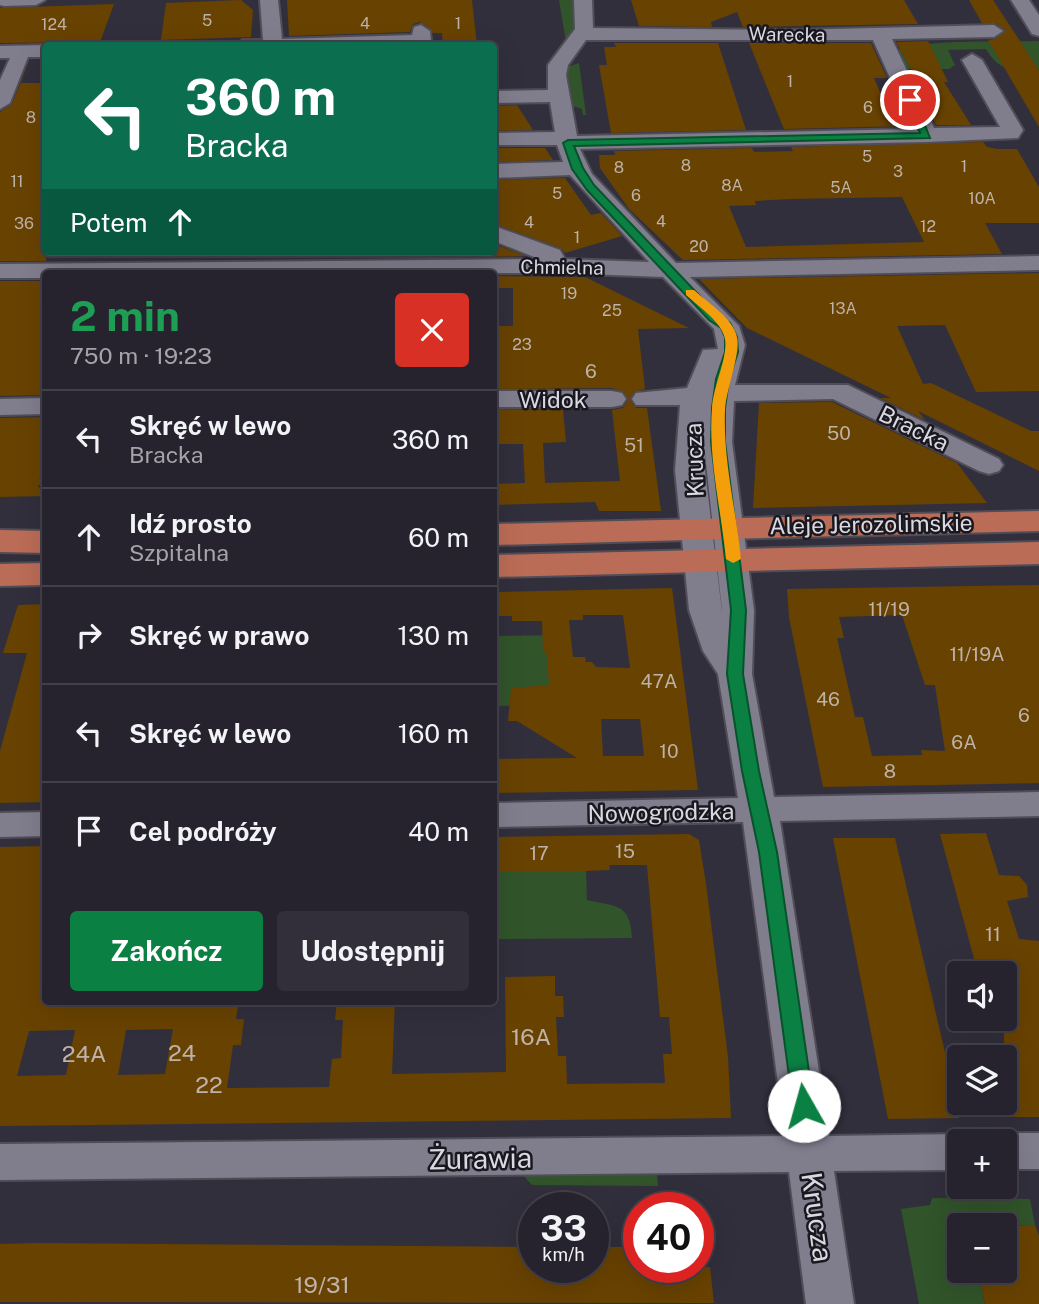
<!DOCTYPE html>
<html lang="pl">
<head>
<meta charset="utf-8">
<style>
	body { margin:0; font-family:"Public Sans",sans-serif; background:#322f3a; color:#f1f3f6; height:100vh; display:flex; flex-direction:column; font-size:26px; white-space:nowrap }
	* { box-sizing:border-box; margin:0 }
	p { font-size:23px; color:#a4a4aa }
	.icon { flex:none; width:38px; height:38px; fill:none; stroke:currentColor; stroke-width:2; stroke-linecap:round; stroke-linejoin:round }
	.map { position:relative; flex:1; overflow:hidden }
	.details { position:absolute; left:42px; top:270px; width:455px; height:735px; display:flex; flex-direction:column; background:#26232e; border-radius:7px; box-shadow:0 7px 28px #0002,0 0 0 2px #42404a }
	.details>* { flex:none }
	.banner { position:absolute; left:42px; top:42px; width:455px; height:214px; border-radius:7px; box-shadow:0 7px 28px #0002,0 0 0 2px #42404a; background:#0b6e4f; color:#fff; overflow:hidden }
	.tools { position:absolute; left:947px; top:961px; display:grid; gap:14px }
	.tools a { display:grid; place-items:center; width:70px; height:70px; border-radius:7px; background:#26232e; box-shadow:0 7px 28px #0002,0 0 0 2px #42404a; font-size:35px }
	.speed { position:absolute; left:518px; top:1192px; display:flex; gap:14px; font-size:35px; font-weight:700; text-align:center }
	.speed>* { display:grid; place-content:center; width:91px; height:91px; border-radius:50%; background:#26232e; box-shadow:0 7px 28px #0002,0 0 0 2px #42404a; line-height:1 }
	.speed small { font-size:18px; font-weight:400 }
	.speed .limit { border:10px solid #d22; background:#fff; color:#111 }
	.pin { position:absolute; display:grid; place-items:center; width:60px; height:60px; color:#fff; margin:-30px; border:4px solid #fff; border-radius:50%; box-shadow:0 2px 7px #0007 }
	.me { position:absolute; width:77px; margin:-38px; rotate:353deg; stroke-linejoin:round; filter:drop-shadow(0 0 5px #0008) }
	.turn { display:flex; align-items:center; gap:24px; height:147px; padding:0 28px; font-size:32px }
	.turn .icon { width:91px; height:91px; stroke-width:2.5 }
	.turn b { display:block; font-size:49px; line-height:60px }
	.then { display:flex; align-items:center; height:66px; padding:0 28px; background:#0003; gap:14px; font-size:26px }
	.round { display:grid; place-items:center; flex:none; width:74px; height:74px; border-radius:7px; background:#322f3a }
	.overview { display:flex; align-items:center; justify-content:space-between; height:119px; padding:0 28px }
	h1 { font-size:42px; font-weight:700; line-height:52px; color:#1e9e55 }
	.button { display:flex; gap:14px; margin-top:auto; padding:14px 28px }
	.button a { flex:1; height:80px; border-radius:7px; background:#0b8043; color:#fff; font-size:28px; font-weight:700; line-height:80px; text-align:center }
	.button a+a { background:#322f3a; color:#f1f3f6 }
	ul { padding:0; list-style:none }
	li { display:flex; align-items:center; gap:21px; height:98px; padding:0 28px; border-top:2px solid #42404a }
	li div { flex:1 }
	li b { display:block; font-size:26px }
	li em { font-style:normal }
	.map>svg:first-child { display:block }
	.green { fill:#31542a }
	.building { fill:#684200; fill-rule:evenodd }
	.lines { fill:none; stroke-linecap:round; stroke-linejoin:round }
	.minor-casing { stroke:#504d58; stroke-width:4 }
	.major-casing { stroke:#504d58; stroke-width:4 }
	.minor { fill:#807d8d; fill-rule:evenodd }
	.major { fill:#bb6c56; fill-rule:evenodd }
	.route { fill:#0b8043; stroke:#07532c; stroke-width:2 }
	.slow { fill:#f59e0b }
	.labels { text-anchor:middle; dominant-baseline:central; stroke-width:5; stroke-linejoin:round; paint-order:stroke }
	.far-number-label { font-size:16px; fill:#beb2a9 }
	.far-street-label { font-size:19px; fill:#dad8e1; stroke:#19181e }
	.number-label { font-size:19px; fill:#beb2a9 }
	.street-label { font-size:23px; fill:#dad8e1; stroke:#19181e }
	.near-number-label { font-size:23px; fill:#beb2a9 }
	.near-street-label { font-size:28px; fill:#dad8e1; stroke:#19181e }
</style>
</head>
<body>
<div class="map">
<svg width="1039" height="1304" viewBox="0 0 1039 1304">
	<rect width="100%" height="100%" fill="#322f3d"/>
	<!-- green -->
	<g class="green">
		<polygon points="559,0 575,0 578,26 566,42"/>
		<path d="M1039,41V69C1013,69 1001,74 986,49L948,50L955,65L949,69H904L896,51C914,39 1012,42 1039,41Z"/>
		<polygon points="579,63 586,115 583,115 582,109 569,105 567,67"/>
		<polygon points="570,635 576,705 494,706 494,636"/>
		<path d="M586,870L587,900C617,907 630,903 632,938L494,939V871Z"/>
		<polygon points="657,1174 658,1186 532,1185 523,1175"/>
		<polygon points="932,1198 1030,1199 1035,1225 959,1225 959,1270 978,1271 985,1304 919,1304 901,1209 930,1205"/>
	</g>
	<!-- building -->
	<g class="building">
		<polygon points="241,0 253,10 251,37 161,40 166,3"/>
		<polygon points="287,0 472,0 477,46 443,46 442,33 433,33 420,22 413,24 410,32 289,36"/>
		<polygon points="631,0 904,0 918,24 743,27 737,12 711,22 712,27 639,26"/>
		<polygon points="969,0 993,0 1039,70 1039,127 988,40 995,39 1005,30 995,23 982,23"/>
		<polygon points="114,4 100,42 0,43 0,8"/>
		<polygon points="928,41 948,82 944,82 971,125 936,125 930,114 936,114 896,42"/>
		<polygon points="614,43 718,43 746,130 611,133 599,65 607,65 604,47 616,47"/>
		<polygon points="749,43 871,43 887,78 874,78 890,115 904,115 909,126 784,129"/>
		<polygon points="30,60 21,83 46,83 46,261 0,261 0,112 12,104"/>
		<polygon points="494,106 517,105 533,130 494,131"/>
		<path d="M983,142L987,147L997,149H1017L1039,187V223H985L1002,254L683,260L629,209L600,168L599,155H615L614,151L752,148L754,152L793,151L791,147ZM902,197L924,242L746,247L729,206L756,205L755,201L789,199Z"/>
		<polygon points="494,148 545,148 553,160 494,162"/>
		<polygon points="565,178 591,215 601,213 622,236 565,253 561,248 494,224 494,180"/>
		<polygon points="494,244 526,256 483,257 480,252 494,252"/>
		<polygon points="336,252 395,252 394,258 335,258"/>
		<polygon points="1039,273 1039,391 976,392 945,325 897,326 923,384 931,383 1031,431 1039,431 1039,471 918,411 925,420 880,398 891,398 747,328 699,279"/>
		<polygon points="494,276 585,277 689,328 638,329 645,389 634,392 630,400 636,408 647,408 661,511 599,511 595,502 494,505 494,484 525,483 523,444 494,444 494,409 563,410 566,442 543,443 545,483 620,481 612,410 623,408 628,400 624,392 612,388 494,389 494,326 513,326 513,288 494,288"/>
		<polygon points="0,281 46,281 46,395 0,396"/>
		<polygon points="832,402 957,463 987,503 753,508 759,403"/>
		<polygon points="46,417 46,473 39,478 44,482 38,486 46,496 0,497 0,418"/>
		<path d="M1039,585V783L823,787L789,617L787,589ZM902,615L925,685H935L945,751L921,750L922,755L872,756L863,717H855L837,638H844L839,617Z"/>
		<path d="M672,588L698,790L494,793V759L577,758L517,721H508L511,688L549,685L547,655L543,650L542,621H512V616H494V592ZM583,615H623L630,668L596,667L592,662H586L585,657H573L569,620H583ZM601,719H640L644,756H603Z"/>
		<polygon points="46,604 46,802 0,803 0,751 27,653 3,653 18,605"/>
		<polygon points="986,833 999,875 1019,876 1027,885 1028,897 1007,901 1019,939 1039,941 1039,1117 1004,1117 1004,973 978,973 940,834"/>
		<path d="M689,834L699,840L706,884L728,1057L731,1118L0,1126V847L46,846V1001H239L236,1019H244L241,1045H233L227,1088L329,1087L332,1059L341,1058L343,1020H335L337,1001H395L392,1074L506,1072L505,977L555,976V996H563L564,1017H556L558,1056H566L567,1084L665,1083L663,1054H672L669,1017H660L647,865H609L610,870L586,871H494V837ZM173,1029L165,1074L118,1075L126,1030ZM75,1030L66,1075L17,1076L29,1031Z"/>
		<polygon points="833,838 895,838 947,1061 959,1060 959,1118 888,1119"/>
		<polygon points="1035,1225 1039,1236 1039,1304 985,1304 978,1270 1004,1270 1004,1226"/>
		<polygon points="36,1243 534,1247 534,1267 593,1267 593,1247 639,1247 639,1267 710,1267 714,1303 0,1302 0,1244"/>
	</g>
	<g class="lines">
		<!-- minor casing -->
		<g class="minor-casing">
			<g id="minor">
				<polygon points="0,0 45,0 36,5 4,6 0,5"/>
				<polygon points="260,0 278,0 282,39 412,35 414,27 421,25 430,31 431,40 422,46 234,46 243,40 263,40"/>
				<path d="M574,0H592L593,28L792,30L994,25L1003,31L994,37L892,39L934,128L1000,127L962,60L972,54L982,60L1023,130L1018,138L927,142L580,149L592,174L676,263L1039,256V270L690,277L739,326L745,345L735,385H848L999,459L1003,465L999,471L989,474L979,471L833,399L734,401L732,442L754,610L752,674L774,797L1039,792V816L780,821L829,1136L959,1134L976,1141H959V1170L834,1171L854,1304H806L789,1172L0,1180V1144L785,1136L743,822L494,827V803L738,798L718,674L703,651L689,610L675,470L680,405H636L632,399L636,393L687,388L703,350L718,349L714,329L663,277L561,273H46V278H0V264L539,259L494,241V226L560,250L565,259L649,262L570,175L494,178V164L563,162L557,145H494V133L555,132L550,102L494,103V91L548,90V65L575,29ZM586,40H873L913,129L577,136L566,75L568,65ZM705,454L722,610V612L705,470Z"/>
				<polygon points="1011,0 1029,0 1039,15 1039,36 1032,34"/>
				<polygon points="46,45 46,57 28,57 10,103 0,109 0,80 10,58 0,58 0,46"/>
				<polygon points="494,391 612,391 622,393 626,399 622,405 612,407 494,407"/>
				<polygon points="46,398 46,414 0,415 0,399"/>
				<polygon points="46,812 46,836 0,837 0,813"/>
				<polygon points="1004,1133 1039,1133 1039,1169 1004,1169 1004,1141 987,1141"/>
			</g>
		</g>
		<!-- major casing -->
		<g class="major-casing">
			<g id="major">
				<polygon points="1039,511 1039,531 494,545 494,524"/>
				<polygon points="0,530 46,531 46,553 0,552"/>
				<polygon points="1039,542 1039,564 494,577 494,555"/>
				<polygon points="46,563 46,585 0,586 0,564"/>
			</g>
		</g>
		<!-- minor -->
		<use href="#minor" class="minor"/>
		<!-- major -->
		<use href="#major" class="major"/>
	</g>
	<!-- route -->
	<polygon class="route" points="910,97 915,100 930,138 574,146 583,168 594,185 718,315 730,323 737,337 738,352 729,379 725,408 725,442 746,610 743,674 759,771 777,852 814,1106 811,1111 796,1111 793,1106 759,852 742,771 727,674 731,610 711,442 712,408 716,379 725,352 725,337 721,328 709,320 587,190 572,169 563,143 568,140 920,133 905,100"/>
	<!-- slow -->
	<path class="slow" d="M686,290H694C707,302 733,318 737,337C741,353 726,389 725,410C723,461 736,509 741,559L733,563L726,559C721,508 708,459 712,408C713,386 728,358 725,339C722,322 698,306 686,295Z"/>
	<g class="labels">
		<!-- far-number labels -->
		<g class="far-number-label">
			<text x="207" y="20">5</text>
			<text x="365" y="23">4</text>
			<text x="458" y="23">1</text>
			<text x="54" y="24">124</text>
			<text x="790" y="81">1</text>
			<text x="868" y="107">6</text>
			<text x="31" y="117">8</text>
			<text x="867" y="156">5</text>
			<text x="686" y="165">8</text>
			<text x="964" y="166">1</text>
			<text x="619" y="167">8</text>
			<text x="898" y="171">3</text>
			<text x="17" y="181">11</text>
			<text x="732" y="185">8A</text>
			<text x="841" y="187">5A</text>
			<text x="557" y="193">5</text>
			<text x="636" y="195">6</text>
			<text x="982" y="198">10A</text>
			<text x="661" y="221">4</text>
			<text x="529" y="222">4</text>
			<text x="24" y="223">36</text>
			<text x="928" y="226">12</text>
			<text x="577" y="237">1</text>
			<text x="699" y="246">20</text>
			<text x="569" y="293">19</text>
			<text x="843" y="308">13A</text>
			<text x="612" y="310">25</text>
			<text x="522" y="344">23</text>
		</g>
		<!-- far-street labels -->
		<g class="far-street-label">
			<text transform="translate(787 34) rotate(1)">Warecka</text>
			<text transform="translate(562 267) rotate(1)">Chmielna</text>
		</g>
		<!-- number labels -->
		<g class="number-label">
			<text x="591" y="371">6</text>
			<text x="839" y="433">50</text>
			<text x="634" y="445">51</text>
			<text x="889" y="609">11/19</text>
			<text x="977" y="654">11/19A</text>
			<text x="659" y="681">47A</text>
			<text x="828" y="699">46</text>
			<text x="1024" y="715">6</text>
			<text x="964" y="742">6A</text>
			<text x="669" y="751">10</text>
			<text x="890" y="771">8</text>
			<text x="625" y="851">15</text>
			<text x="539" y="853">17</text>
			<text x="993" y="934">11</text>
		</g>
		<!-- street labels -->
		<g class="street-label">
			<text x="553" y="399">Widok</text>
			<text transform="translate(914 428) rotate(26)">Bracka</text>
			<text transform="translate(694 460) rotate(-92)">Krucza</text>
			<text transform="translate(871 524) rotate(-1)">Aleje Jerozolimskie</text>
			<text transform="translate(661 812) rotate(-1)">Nowogrodzka</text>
		</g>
		<!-- near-number labels -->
		<g class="near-number-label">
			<text x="531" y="1036">16A</text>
			<text x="182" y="1052">24</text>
			<text x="84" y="1053">24A</text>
			<text x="209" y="1084">22</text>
			<text x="322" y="1284">19/31</text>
		</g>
		<!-- near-street labels -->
		<g class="near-street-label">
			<text transform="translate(480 1158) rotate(-1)">Żurawia</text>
			<text transform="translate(818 1217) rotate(82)">Krucza</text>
		</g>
	</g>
</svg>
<div class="tools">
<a><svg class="icon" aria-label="sound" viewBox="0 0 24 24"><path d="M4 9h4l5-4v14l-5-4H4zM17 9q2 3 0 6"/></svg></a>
<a><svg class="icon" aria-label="layers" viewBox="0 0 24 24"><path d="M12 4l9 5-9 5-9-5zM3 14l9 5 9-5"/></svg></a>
<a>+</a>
<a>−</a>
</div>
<div class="speed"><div>33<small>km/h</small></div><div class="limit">40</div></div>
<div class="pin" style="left:910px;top:100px;background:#d93025"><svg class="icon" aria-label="arrive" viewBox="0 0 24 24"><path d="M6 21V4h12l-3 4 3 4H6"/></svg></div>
<svg class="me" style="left:804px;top:1106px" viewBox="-20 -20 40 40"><circle r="19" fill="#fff"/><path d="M0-13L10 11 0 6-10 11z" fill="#0b8043"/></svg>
<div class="banner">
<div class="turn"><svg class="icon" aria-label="left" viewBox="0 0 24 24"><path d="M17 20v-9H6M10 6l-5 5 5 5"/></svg><div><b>360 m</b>Bracka</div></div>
<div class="then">Potem<svg class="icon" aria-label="ahead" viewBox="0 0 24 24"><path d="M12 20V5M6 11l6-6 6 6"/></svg></div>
</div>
<section class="details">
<div class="overview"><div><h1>2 min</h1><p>750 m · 19:23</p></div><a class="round" style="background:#d93025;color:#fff"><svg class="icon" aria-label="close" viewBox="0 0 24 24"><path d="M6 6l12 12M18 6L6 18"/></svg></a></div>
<ul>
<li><svg class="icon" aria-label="left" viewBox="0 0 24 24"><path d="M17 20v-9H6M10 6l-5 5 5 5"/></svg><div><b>Skręć w lewo</b><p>Bracka</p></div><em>360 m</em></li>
<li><svg class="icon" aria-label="ahead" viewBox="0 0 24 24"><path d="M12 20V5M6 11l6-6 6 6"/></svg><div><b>Idź prosto</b><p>Szpitalna</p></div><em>60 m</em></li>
<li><svg class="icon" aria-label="right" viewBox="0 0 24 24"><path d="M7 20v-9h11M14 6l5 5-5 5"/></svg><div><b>Skręć w prawo</b></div><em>130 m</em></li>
<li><svg class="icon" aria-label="left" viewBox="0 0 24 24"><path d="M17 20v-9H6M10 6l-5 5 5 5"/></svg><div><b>Skręć w lewo</b></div><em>160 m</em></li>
<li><svg class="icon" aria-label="arrive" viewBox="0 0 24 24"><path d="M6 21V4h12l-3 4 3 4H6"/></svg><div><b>Cel podróży</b></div><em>40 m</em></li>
</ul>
<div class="button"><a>Zakończ</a><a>Udostępnij</a></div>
</section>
</div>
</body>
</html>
